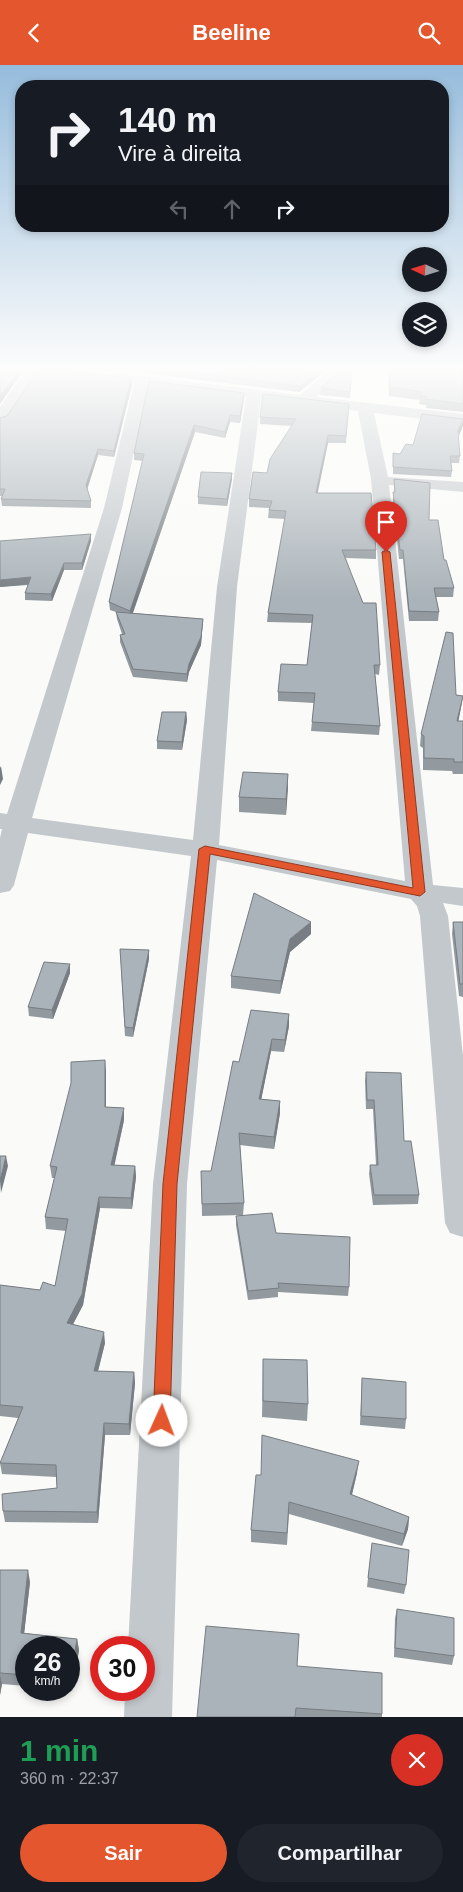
<!DOCTYPE html>
<html lang="pt">
<head>
<meta charset="utf-8">
<style>
	body { margin:0; font-family:Arial,sans-serif; background:#20242c; color:#f1f3f6; height:100vh; display:flex; flex-direction:column; font-size:19px; white-space:nowrap }
	* { box-sizing:border-box; margin:0 }
	p { font-size:16px; color:#9ea1a6 }
	.icon { flex:none; width:28px; height:28px; fill:none; stroke:currentColor; stroke-width:2; stroke-linecap:round; stroke-linejoin:round }
	.map { position:relative; height:1652px; overflow:hidden }
	.side { display:flex; flex-direction:column; background:#171b24; flex:1 }
	.side>* { flex:none }
	.top-card { position:absolute; left:15px; top:15px; width:434px; height:152px; border-radius:20px; box-shadow:0 2px 8px #0003; background:#171b24; color:#f1f3f6; overflow:hidden }
	.needle { width:32px; rotate:274deg }
	.buttons { position:absolute; left:402px; top:182px; display:grid; gap:10px }
	.buttons a { display:grid; place-items:center; width:45px; height:45px; border-radius:50%; background:#171b24; box-shadow:0 2px 8px #0003; font-size:25px }
	.speed { position:absolute; left:15px; top:1571px; display:flex; gap:10px; font-size:25px; font-weight:700; text-align:center }
	.speed>* { display:grid; place-content:center; width:65px; height:65px; border-radius:50%; background:#171b24; box-shadow:0 2px 8px #0003; line-height:1 }
	.speed small { font-size:12px; font-weight:400 }
	.speed .limit { border:8px solid #d22; background:#fff; color:#111 }
	.pin { position:absolute; display:grid; place-items:center; width:42px; height:42px; color:#fff; margin:-51px -21px; border-radius:50% 50% 50% 0; rotate:-45deg; box-shadow:0 0 5px #0007 }
	.pin .icon { rotate:45deg }
	.me { position:absolute; width:55px; margin:-28px; rotate:2deg; stroke-linejoin:round; filter:drop-shadow(0 0 4px #0008) }
	.turn { display:flex; align-items:center; gap:18px; height:105px; padding:0 20px; font-size:22px }
	.turn .icon { width:65px; height:65px; stroke-width:2.5 }
	.turn b { display:block; font-size:35px; line-height:42px }
	.lanes { display:flex; align-items:center; height:48px; padding:0 20px; background:#0003; justify-content:center; gap:25px; direction:ltr }
	.lanes .off { opacity:.35 }
	.round { display:grid; place-items:center; flex:none; width:52px; height:52px; border-radius:26px; background:#20242c }
	.summary { display:flex; align-items:center; justify-content:space-between; height:85px; padding:0 20px }
	h1 { font-size:30px; font-weight:600; line-height:38px; color:#1e9e55 }
	.cta { display:flex; gap:10px; margin-top:auto; padding:10px 20px }
	.cta a { flex:1; height:58px; border-radius:30px; background:#e4572e; color:#fff; font-size:20px; font-weight:600; line-height:58px; text-align:center }
	.cta a+a { background:#20242c; color:#f1f3f6 }
	header { display:flex; justify-content:space-between; align-items:center; height:65px; padding:0 20px; background:#e4572e; color:#fff; font-size:22px; font-weight:600 }
	.map>svg:first-child { display:block }
	.lines { fill:none; stroke-linecap:round; stroke-linejoin:round }
	.minor { fill:#c3c8cc; fill-rule:evenodd }
	.wall { fill:#929a9f }
	.shaded-wall { fill:#777d82 }
	.building { fill:#aab3b9; stroke:#777d82 }
	.route { fill:#e4572e; stroke:#94391e }
</style>
</head>
<body>
<header><svg class="icon" aria-label="back" viewBox="0 0 24 24"><path d="M15 5l-7 7 7 7"/></svg>Beeline<svg class="icon" aria-label="search" viewBox="0 0 24 24"><circle cx="10" cy="10" r="6"/><path d="M15 15l6 6"/></svg></header>
<div class="map">
<svg width="463" height="1652" viewBox="0 0 463 1652">
	<rect width="100%" height="100%" fill="#fafaf8"/>
	<g class="lines">
		<!-- minor -->
		<g class="minor">
			<polygon points="28,302 43,302 6,356 0,358 0,342"/>
			<path d="M333,302H349L316,332L463,349V359L374,348L388,412L463,417V427L389,420L433,820L463,823V841L443,838L448,851L463,991V1172L450,1168L445,1158L420,851L417,841L411,834L217,795L187,1119L172,1652H124L125,1625H144V1582H128L153,1119L191,791L28,768L14,820L10,826L0,828V773L2,764H0V748L7,749L104,443L134,319L120,316L118,313L120,310L125,309L300,330ZM148,320L246,332L217,522L193,775L32,753L122,443ZM261,334L358,346L371,414L405,816L219,780L237,522Z"/>
		</g>
	</g>
	<!-- wall -->
	<g class="wall">
		<polygon points="95,302 330,302 299,327"/>
		<polygon points="352,302 350,333 320,330 321,323"/>
		<polygon points="388,302 463,302 463,347 426,343 426,340 419,339 420,335 389,331"/>
		<polygon points="131,313 132,320 114,392 98,390 87,425 91,436 91,443 2,441 1,434 2,431 0,431 0,353"/>
		<polygon points="244,328 244,334 240,358 230,357 225,373 195,367 133,548 203,554 201,580 189,607 187,617 133,612 120,577 120,570 122,569 117,554 116,547 110,545 109,537 143,396 134,395 134,388"/>
		<polygon points="349,339 346,378 328,378 317,428 376,485 376,494 346,493 380,600 379,610 375,609 380,661 379,670 311,666 314,638 278,636 278,627 307,600 312,558 267,557 268,548 285,454 268,453 269,443 249,442 249,434 267,408 292,361 260,359 260,352"/>
		<polygon points="463,361 458,371 460,391 459,398 451,398 452,406 451,412 393,409 393,388 400,389 413,380"/>
		<polygon points="232,414 227,441 198,439 198,432"/>
		<polygon points="394,414 429,455 454,523 453,532 436,532 439,547 438,556 409,556 403,494 399,494 393,435 393,427 394,427"/>
		<polygon points="0,476 91,476 82,505 64,505 52,536 25,535 25,528 28,520 0,522"/>
		<polygon points="456,630 463,631 458,656 463,656 463,709 453,709 452,706 423,705 423,683 420,681 421,669"/>
		<polygon points="186,647 187,655 182,685 157,684 157,676"/>
		<polygon points="288,709 286,750 239,747 239,732"/>
		<polygon points="453,857 463,857 463,932 459,931 452,869"/>
		<polygon points="311,869 290,887 280,929 231,923 231,911"/>
		<polygon points="120,884 149,885 149,894 133,972 125,971"/>
		<polygon points="70,908 53,954 29,951 28,942"/>
		<polygon points="289,949 289,961 284,987 271,986 261,1034 280,1036 280,1048 274,1084 240,1080 244,1138 243,1150 276,1168 349,1222 348,1231 278,1227 278,1232 248,1235 236,1160 236,1151 243,1150 202,1151 201,1106 211,1106 239,997"/>
		<polygon points="106,1006 106,1042 124,1043 124,1055 114,1100 135,1101 136,1112 132,1144 100,1143 83,1240 73,1259 105,1278 98,1306 134,1307 135,1318 130,1370 105,1370 98,1458 5,1457 3,1446 57,1423 56,1412 2,1409 0,1398 18,1353 0,1351 0,1220 40,1225 55,1221 66,1166 46,1164 45,1152 55,1113 52,1113 50,1101"/>
		<polygon points="366,1007 404,1076 419,1130 418,1139 373,1140 369,1109 370,1100 376,1100 373,1044 366,1044 365,1016"/>
		<polygon points="263,1294 308,1339 307,1356 262,1352"/>
		<polygon points="362,1313 406,1354 405,1364 360,1360"/>
		<polygon points="357,1408 352,1430 409,1452 408,1464 402,1481 289,1449 287,1480 251,1477 251,1465 261,1410"/>
		<polygon points="372,1478 406,1520 404,1529 367,1522"/>
		<polygon points="0,1505 30,1517 24,1568 77,1574 79,1585 72,1626 62,1625 69,1625 69,1582 26,1582 26,1621 2,1619 0,1630"/>
		<polygon points="397,1544 454,1591 452,1600 394,1592 395,1553"/>
		<polygon points="297,1601 382,1649 382,1652 197,1652"/>
	</g>
	<!-- shaded-wall -->
	<g class="shaded-wall">
		<polygon points="21,302 26,302 0,339 0,332"/>
		<polygon points="322,302 330,302 299,327 300,321"/>
		<polygon points="131,313 132,320 114,392 114,386"/>
		<polygon points="244,328 244,334 240,358 240,351"/>
		<polygon points="230,350 230,357 225,373 225,367"/>
		<polygon points="463,356 463,361 458,373 458,366"/>
		<polygon points="194,360 195,367 131,553 130,546"/>
		<polygon points="328,370 328,378 316,436 316,428"/>
		<polygon points="98,384 98,390 86,427 86,420"/>
		<polygon points="232,408 232,414 227,441 227,434"/>
		<polygon points="91,469 91,476 82,505 82,498"/>
		<polygon points="64,498 64,505 52,536 51,529"/>
		<polygon points="31,512 32,519 0,522 0,515"/>
		<polygon points="203,554 201,580 189,607 187,617 187,609 189,599"/>
		<polygon points="463,631 461,643 456,668 457,656"/>
		<polygon points="186,647 187,655 182,685 182,677"/>
		<polygon points="1,701 3,714 0,720 0,703"/>
		<polygon points="288,709 288,724 286,750 286,734"/>
		<polygon points="311,857 311,869 290,887 280,929 281,916 290,874"/>
		<polygon points="149,885 149,894 133,972 133,963"/>
		<polygon points="70,899 70,908 53,954 52,945"/>
		<polygon points="289,949 289,961 284,987 285,975"/>
		<polygon points="272,974 271,986 259,1046 259,1034"/>
		<polygon points="105,995 106,1006 106,1054 105,1042"/>
		<polygon points="280,1036 280,1048 274,1084 274,1072"/>
		<polygon points="124,1043 124,1055 112,1112 111,1100"/>
		<polygon points="6,1091 8,1101 1,1128 0,1116"/>
		<polygon points="135,1101 136,1112 132,1144 131,1133"/>
		<polygon points="99,1132 100,1143 83,1240 68,1269 67,1258"/>
		<polygon points="104,1267 105,1278 95,1318 94,1306"/>
		<polygon points="134,1307 135,1318 130,1370 129,1359"/>
		<polygon points="104,1358 105,1370 98,1458 97,1447"/>
		<polygon points="359,1396 357,1408 349,1441 350,1429"/>
		<polygon points="409,1452 408,1464 402,1481 404,1469"/>
		<polygon points="28,1505 30,1517 23,1579 21,1568"/>
		<polygon points="77,1574 79,1585 72,1626 70,1615"/>
		<polygon points="0,1610 2,1619 0,1630"/>
	</g>
	<!-- building -->
	<g class="building">
		<polygon points="0,302 21,302 0,332"/>
		<polygon points="40,302 131,313 114,386 98,384 86,420 91,436 1,434 5,424 0,424 0,353 7,351"/>
		<polygon points="146,302 322,302 300,321"/>
		<polygon points="345,302 352,302 350,327 321,323"/>
		<polygon points="389,302 463,302 463,339 426,334 427,332 420,331 422,327 390,322"/>
		<polygon points="149,316 244,328 240,351 230,350 225,367 194,360 130,546 109,537 144,389 134,388"/>
		<polygon points="263,329 349,339 346,371 328,370 316,428 371,428 376,485 342,485 363,538 376,538 380,600 374,600 380,661 312,657 315,628 278,627 281,599 307,600 313,550 268,548 286,446 269,445 272,436 249,434 253,407 267,408 270,394 296,354 260,352"/>
		<polygon points="422,349 463,354 458,366 460,391 450,391 452,406 393,402 393,388 400,389 406,379 413,380"/>
		<polygon points="201,407 232,408 227,434 198,432"/>
		<polygon points="394,414 430,418 429,455 438,455 444,495 446,495 454,523 434,523 439,547 409,546 403,485 400,485 393,427 395,427"/>
		<polygon points="91,469 82,498 64,498 51,529 25,528 31,512 0,515 0,476"/>
		<polygon points="116,547 203,554 201,572 189,599 187,609 133,604 120,570 125,569"/>
		<polygon points="446,567 453,568 456,630 463,631 457,656 463,656 463,697 454,697 454,694 424,693 424,671 421,669"/>
		<polygon points="162,647 186,647 182,677 157,676"/>
		<polygon points="243,707 288,709 286,734 239,732"/>
		<polygon points="254,828 311,857 290,874 281,916 231,911"/>
		<polygon points="453,857 463,857 463,919 460,919"/>
		<polygon points="120,884 149,885 133,963 125,962"/>
		<polygon points="44,897 70,899 52,945 28,942"/>
		<polygon points="251,945 289,949 285,975 272,974 259,1034 280,1036 274,1072 239,1068 244,1138 202,1139 201,1106 211,1106 233,996 239,997"/>
		<polygon points="105,995 105,1042 124,1043 111,1100 135,1101 131,1133 99,1132 82,1229 67,1258 104,1267 94,1306 134,1307 129,1359 104,1358 97,1447 3,1446 2,1429 57,1423 56,1400 0,1398 23,1342 0,1340 0,1220 40,1225 43,1217 55,1221 68,1154 45,1152 57,1102 50,1101 71,1018 71,997"/>
		<polygon points="366,1007 401,1008 404,1076 411,1076 419,1130 374,1130 370,1100 378,1100 374,1035 367,1035"/>
		<polygon points="0,1091 6,1091 0,1116"/>
		<polygon points="272,1148 276,1168 350,1172 349,1222 278,1218 279,1223 248,1226 236,1151"/>
		<polygon points="263,1294 307,1295 308,1339 263,1336"/>
		<polygon points="362,1313 406,1317 406,1354 361,1351"/>
		<polygon points="262,1370 359,1396 350,1429 409,1452 404,1469 289,1437 287,1468 251,1465 256,1410 261,1410"/>
		<polygon points="372,1478 409,1485 406,1520 368,1513"/>
		<polygon points="0,1505 28,1505 21,1568 77,1574 70,1615 69,1615 69,1582 26,1582 26,1610 0,1608"/>
		<polygon points="397,1544 454,1553 454,1591 395,1583"/>
		<polygon points="206,1561 299,1569 297,1601 382,1608 382,1649 296,1643 295,1652 197,1652"/>
	</g>
	<!-- sky -->
	<linearGradient id="sky" x2="0" y2="1"><stop stop-color="#96bcdc"/><stop offset="0.57" stop-color="#fdfdfc"/><stop offset="1" stop-color="#fdfdfc" stop-opacity="0"/></linearGradient>
	<rect width="463" height="534" fill="url(#sky)"/>
	<!-- route -->
	<polygon class="route" points="386,485 390,487 425,827 420,831 210,789 177,1119 170,1356 167,1362 162,1364 156,1362 153,1356 163,1119 199,784 205,781 413,823 382,487"/>
</svg>
<div class="buttons">
<a><svg class="needle" viewBox="-14 -14 28 28"><path d="M0-13l5 13h-10z" fill="#e53935"/><path d="M0 13l5-13h-10z" fill="#9ea1a6"/></svg></a>
<a><svg class="icon" aria-label="layers" viewBox="0 0 24 24"><path d="M12 4l9 5-9 5-9-5zM3 14l9 5 9-5"/></svg></a>
</div>
<div class="speed"><div>26<small>km/h</small></div><div class="limit">30</div></div>
<div class="pin" style="left:386px;top:487px;background:#d93025"><svg class="icon" aria-label="arrive" viewBox="0 0 24 24"><path d="M6 21V4h12l-3 4 3 4H6"/></svg></div>
<svg class="me" style="left:162px;top:1356px" viewBox="-20 -20 40 40"><circle r="19" fill="#fff"/><path d="M0-13L10 11 0 6-10 11z" fill="#e4572e"/></svg>
<div class="top-card">
<div class="turn"><svg class="icon" aria-label="right" viewBox="0 0 24 24"><path d="M7 20v-9h11M14 6l5 5-5 5"/></svg><div><b>140 m</b>Vire à direita</div></div>
<div class="lanes"><svg class="icon off" aria-label="left" viewBox="0 0 24 24"><path d="M17 20v-9H6M10 6l-5 5 5 5"/></svg><svg class="icon off" aria-label="ahead" viewBox="0 0 24 24"><path d="M12 20V5M6 11l6-6 6 6"/></svg><svg class="icon" aria-label="right" viewBox="0 0 24 24"><path d="M7 20v-9h11M14 6l5 5-5 5"/></svg></div>
</div>
</div>
<section class="side">
<div class="summary"><div><h1>1 min</h1><p>360 m · 22:37</p></div><a class="round" style="background:#d93025;color:#fff"><svg class="icon" aria-label="close" viewBox="0 0 24 24"><path d="M6 6l12 12M18 6L6 18"/></svg></a></div>
<div class="cta"><a>Sair</a><a>Compartilhar</a></div>
</section>
</body>
</html>
